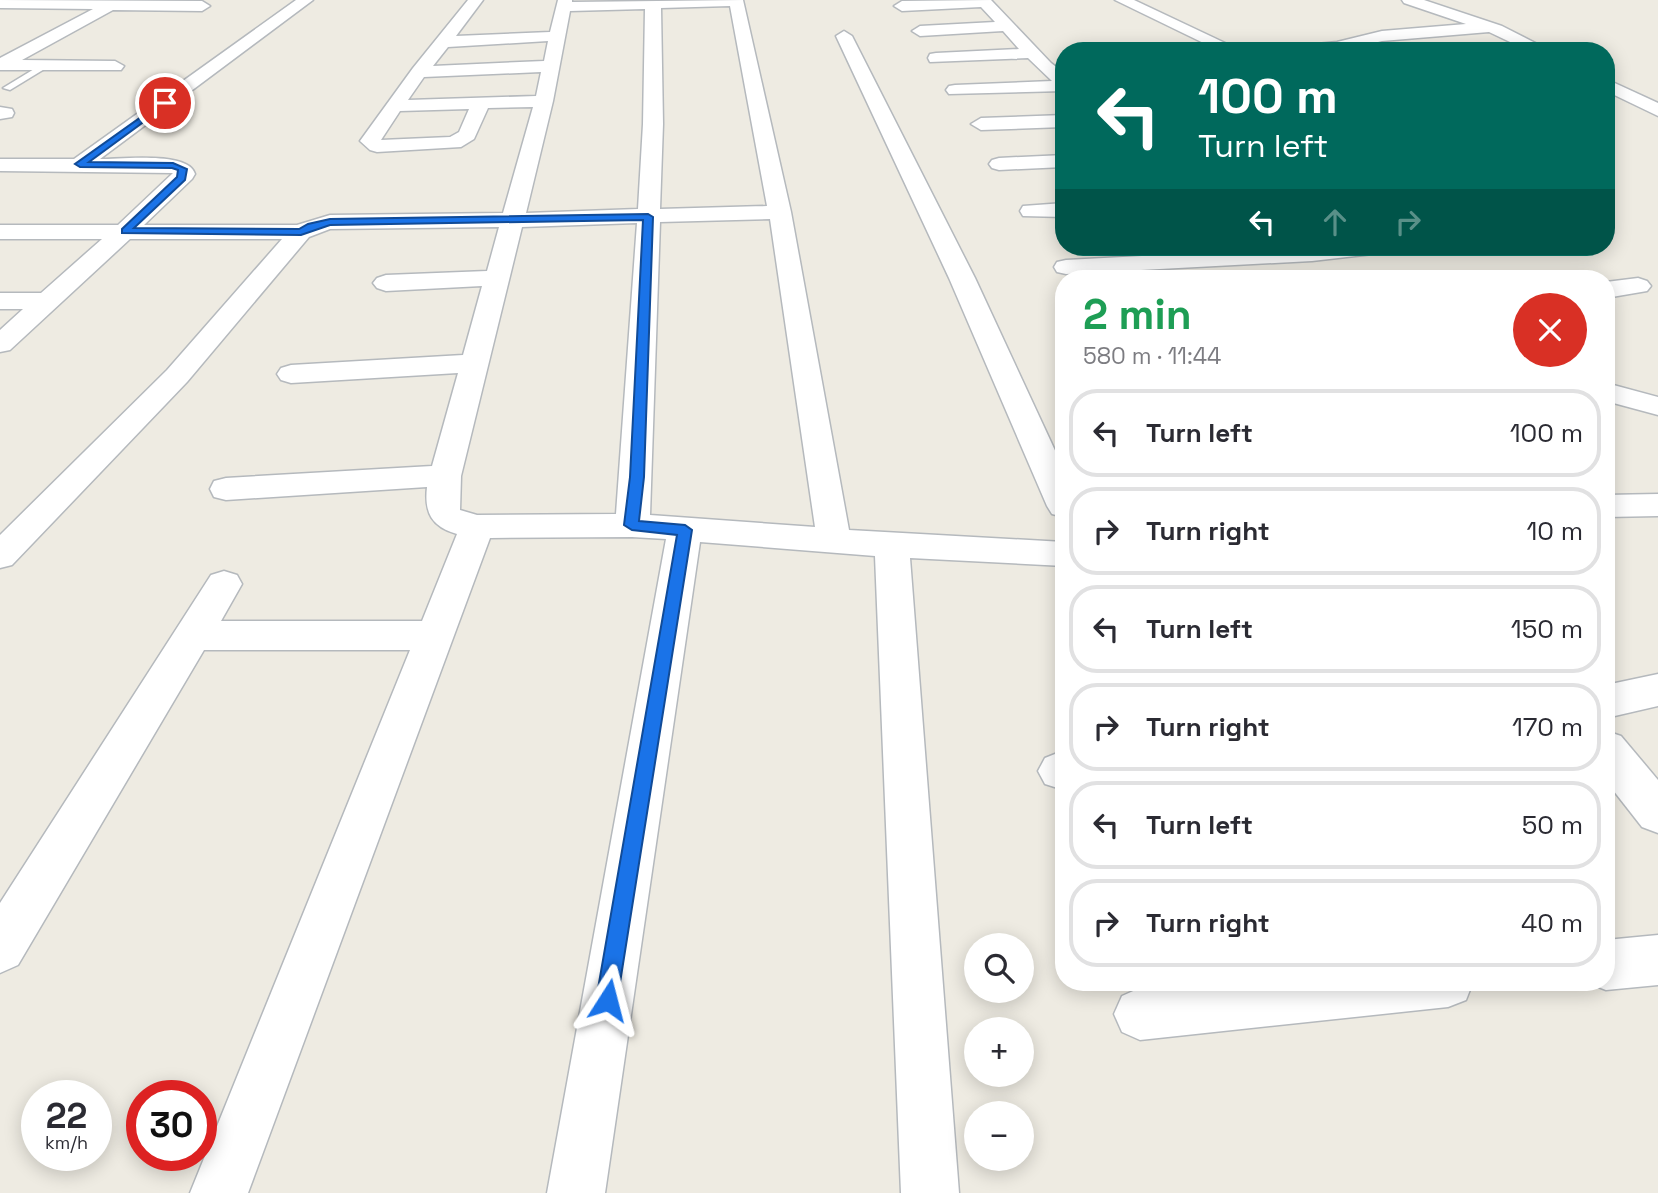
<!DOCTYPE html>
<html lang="en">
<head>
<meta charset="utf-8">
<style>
	body { margin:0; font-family:"Space Grotesk",sans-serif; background:#f7f7f7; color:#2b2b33; height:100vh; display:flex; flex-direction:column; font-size:26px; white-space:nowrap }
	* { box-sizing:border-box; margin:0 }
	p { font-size:23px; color:#7c7c81 }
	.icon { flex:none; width:38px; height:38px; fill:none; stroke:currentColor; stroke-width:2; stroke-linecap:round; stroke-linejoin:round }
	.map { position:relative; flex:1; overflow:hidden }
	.side { position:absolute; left:1055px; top:270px; width:560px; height:721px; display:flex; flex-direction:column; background:#fff; border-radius:28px; box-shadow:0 4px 18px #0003 }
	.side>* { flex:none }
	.hud { position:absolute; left:1055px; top:42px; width:560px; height:214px; border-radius:28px; box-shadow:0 4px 18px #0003; background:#00695c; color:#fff; overflow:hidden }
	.buttons { position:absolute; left:964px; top:933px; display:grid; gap:14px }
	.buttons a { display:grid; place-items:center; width:70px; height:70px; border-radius:50%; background:#fff; box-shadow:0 4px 18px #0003; font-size:35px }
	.speed { position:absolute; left:21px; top:1080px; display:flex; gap:14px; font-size:35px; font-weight:700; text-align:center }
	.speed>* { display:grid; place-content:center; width:91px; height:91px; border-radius:50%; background:#fff; box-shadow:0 4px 18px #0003; line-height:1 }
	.speed small { font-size:18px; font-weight:400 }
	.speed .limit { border:10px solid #d22; background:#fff; color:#111 }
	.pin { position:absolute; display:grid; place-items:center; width:60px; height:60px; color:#fff; margin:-30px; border:4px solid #fff; border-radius:50%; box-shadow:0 2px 7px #0007 }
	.me { position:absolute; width:77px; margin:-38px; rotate:9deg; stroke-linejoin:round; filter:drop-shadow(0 0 5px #0008) }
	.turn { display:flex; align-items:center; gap:24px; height:147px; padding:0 28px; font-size:32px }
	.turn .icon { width:91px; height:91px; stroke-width:2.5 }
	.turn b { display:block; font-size:49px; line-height:60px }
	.lanes { display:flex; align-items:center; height:66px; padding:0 28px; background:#0003; justify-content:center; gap:35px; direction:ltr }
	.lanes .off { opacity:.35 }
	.round { display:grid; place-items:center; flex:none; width:74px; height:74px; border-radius:37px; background:#f7f7f7 }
	.summary { display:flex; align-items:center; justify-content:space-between; height:119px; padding:0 28px }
	h1 { font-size:42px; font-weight:800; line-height:52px; color:#1e9e55 }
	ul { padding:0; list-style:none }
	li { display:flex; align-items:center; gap:21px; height:88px; margin:0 14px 10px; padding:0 14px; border:4px solid #e1e1e2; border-radius:28px }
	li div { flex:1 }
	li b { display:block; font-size:26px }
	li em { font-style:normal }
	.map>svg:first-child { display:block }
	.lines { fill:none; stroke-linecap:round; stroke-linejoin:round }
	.service-casing { stroke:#b5b9bd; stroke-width:3 }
	.minor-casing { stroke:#b5b9bd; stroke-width:3 }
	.service { fill:#fff; fill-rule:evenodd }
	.minor { fill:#fff; fill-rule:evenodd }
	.route { fill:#1a73e8; stroke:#114b97; stroke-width:2 }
</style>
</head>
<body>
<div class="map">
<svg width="1658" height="1193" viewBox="0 0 1658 1193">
	<rect width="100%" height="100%" fill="#eeebe2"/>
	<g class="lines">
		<!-- service casing -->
		<g class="service-casing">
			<polygon id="service" points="44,63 51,65 10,90 3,88"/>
		</g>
		<!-- minor casing -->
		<g class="minor-casing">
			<g id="minor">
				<polygon points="0,0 202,1 210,6 202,11 113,10 22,60 115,61 124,66 121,70 0,70 0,58 93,9 0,8"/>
				<path d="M296,0H313L100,159C121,159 189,151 195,174L192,179L144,225H297L330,215L503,213L533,107L488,108L474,139L461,147L377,152L370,150L360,141L413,68L468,0H483L456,36L550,32L558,0H572V2L743,0L791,212L849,530L1064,542V566L910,558L959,1193H901L875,556L700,542L605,1193H547L666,539L632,537L490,538L248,1193H190L410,650H204L18,965L0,973V903L211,575L224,571L237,575L242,584L221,621H422L457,534C432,527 424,513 427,487L226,500L214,497L210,489L214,481L226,478L432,466L458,373L291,383L281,380L277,374L281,368L291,365L463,355L482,286L386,291L377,288L373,283L377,278L386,275L487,271L499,227L330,229L309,237L187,382L12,565L0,568V535L167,370L282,239H130L10,350L0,352V330L23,309H0V293H41L102,239H0V225H118L173,173L0,171V159H74ZM730,6L767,206L660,209L663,124L661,8ZM645,9L643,124L638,209L526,213L553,101L570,11ZM548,41L544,61L433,66L448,47ZM541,72L536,96L408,100L424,77ZM469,109L459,132L450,137L381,140L400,111ZM770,219L815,527L650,515L660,222ZM637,223L616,514L477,515L460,510L461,476L522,227Z"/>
				<polygon points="991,0 1051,63 1064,73 1064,91 949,94 946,90 949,86 955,85 1052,81 1028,58 930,62 928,58 930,54 936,53 1019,49 1003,31 920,36 912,31 920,26 995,22 981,7 902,11 894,6 902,1"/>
				<polygon points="1115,0 1134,0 1242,51 1220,51"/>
				<polygon points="1402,0 1424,0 1502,26 1551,51 1529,51 1489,32 1382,41 1342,51 1288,51 1296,46 1337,42 1382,31 1466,24 1404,3"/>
				<polygon points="844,31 852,36 975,278 1064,470 1064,517 1052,514 1047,506 949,278 836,36"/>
				<polygon points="1606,79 1658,103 1658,116 1606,91"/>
				<polygon points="0,107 12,109 14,113 12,117 0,119"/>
				<polygon points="1064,115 1064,127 981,130 971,124 981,118"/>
				<polygon points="1064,155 1064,167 999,170 992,168 989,164 992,160 999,158"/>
				<polygon points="1064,203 1064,217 1023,216 1020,211 1023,206"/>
				<polygon points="1312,247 1385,247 1381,252 1373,254 1312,261 1066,274 1057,272 1054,267 1057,262 1066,260"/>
				<polygon points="1638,278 1647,281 1651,286 1647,291 1606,298 1606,282"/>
				<polygon points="1606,383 1658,397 1658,415 1606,401"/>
				<polygon points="1658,494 1658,516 1606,517 1606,495"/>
				<polygon points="1658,674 1658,706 1606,718 1606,685"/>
				<polygon points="1606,731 1621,736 1658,780 1658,833 1642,827 1606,781"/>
				<polygon points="1060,752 1064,752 1064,790 1045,784 1038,771 1045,758"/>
				<polygon points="1658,935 1658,985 1606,990 1588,983 1606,982 1606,940"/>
				<polygon points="1201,982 1473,982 1466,1000 1448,1007 1140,1040 1122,1032 1114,1014 1122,996 1140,988"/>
			</g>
		</g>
		<!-- service -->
		<use href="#service" class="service"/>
		<!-- minor -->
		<use href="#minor" class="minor"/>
	</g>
	<!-- route -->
	<polygon class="route" points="165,100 168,104 89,162 173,163 187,169 185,180 134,228 299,229 308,224 330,219 648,214 653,217 644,477 639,521 685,525 692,530 616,1008 608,1011 600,1008 596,1000 677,535 632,530 624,525 630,477 643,220 330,225 301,235 122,233 122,229 177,177 178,170 172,168 80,167 75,164"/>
</svg>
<div class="buttons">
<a><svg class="icon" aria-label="search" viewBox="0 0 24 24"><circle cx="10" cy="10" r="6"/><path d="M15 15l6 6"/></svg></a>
<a>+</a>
<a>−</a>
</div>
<div class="speed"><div>22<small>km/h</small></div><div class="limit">30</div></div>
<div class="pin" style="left:165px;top:103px;background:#d93025"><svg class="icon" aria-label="arrive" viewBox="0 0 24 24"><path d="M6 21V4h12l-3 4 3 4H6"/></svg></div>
<svg class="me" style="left:608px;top:1000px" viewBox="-20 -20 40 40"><path d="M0-17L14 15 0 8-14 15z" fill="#1a73e8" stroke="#fff" stroke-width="4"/></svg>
<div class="hud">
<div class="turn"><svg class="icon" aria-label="left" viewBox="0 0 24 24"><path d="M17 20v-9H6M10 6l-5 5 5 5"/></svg><div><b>100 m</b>Turn left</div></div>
<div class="lanes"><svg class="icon" aria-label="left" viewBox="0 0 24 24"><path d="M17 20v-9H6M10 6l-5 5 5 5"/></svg><svg class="icon off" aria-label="ahead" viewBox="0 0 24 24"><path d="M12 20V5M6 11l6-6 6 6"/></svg><svg class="icon off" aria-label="right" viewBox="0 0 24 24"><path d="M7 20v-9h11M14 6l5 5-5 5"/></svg></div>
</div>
<section class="side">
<div class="summary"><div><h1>2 min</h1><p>580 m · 11:44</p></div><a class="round" style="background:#d93025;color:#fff"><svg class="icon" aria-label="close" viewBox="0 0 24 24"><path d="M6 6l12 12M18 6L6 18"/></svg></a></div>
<ul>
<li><svg class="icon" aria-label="left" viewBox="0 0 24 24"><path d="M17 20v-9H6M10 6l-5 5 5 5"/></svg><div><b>Turn left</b></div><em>100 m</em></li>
<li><svg class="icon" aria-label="right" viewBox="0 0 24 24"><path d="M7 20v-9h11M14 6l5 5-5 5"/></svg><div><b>Turn right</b></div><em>10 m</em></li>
<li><svg class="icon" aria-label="left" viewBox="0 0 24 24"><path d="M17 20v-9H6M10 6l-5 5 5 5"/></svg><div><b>Turn left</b></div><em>150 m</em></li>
<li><svg class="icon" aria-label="right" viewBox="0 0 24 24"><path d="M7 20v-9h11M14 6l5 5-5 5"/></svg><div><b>Turn right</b></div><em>170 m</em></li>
<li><svg class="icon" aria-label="left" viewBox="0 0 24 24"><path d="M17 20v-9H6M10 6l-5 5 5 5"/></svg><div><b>Turn left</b></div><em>50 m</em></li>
<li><svg class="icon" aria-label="right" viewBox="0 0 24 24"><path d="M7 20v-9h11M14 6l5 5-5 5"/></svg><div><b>Turn right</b></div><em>40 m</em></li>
</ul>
</section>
</div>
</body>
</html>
